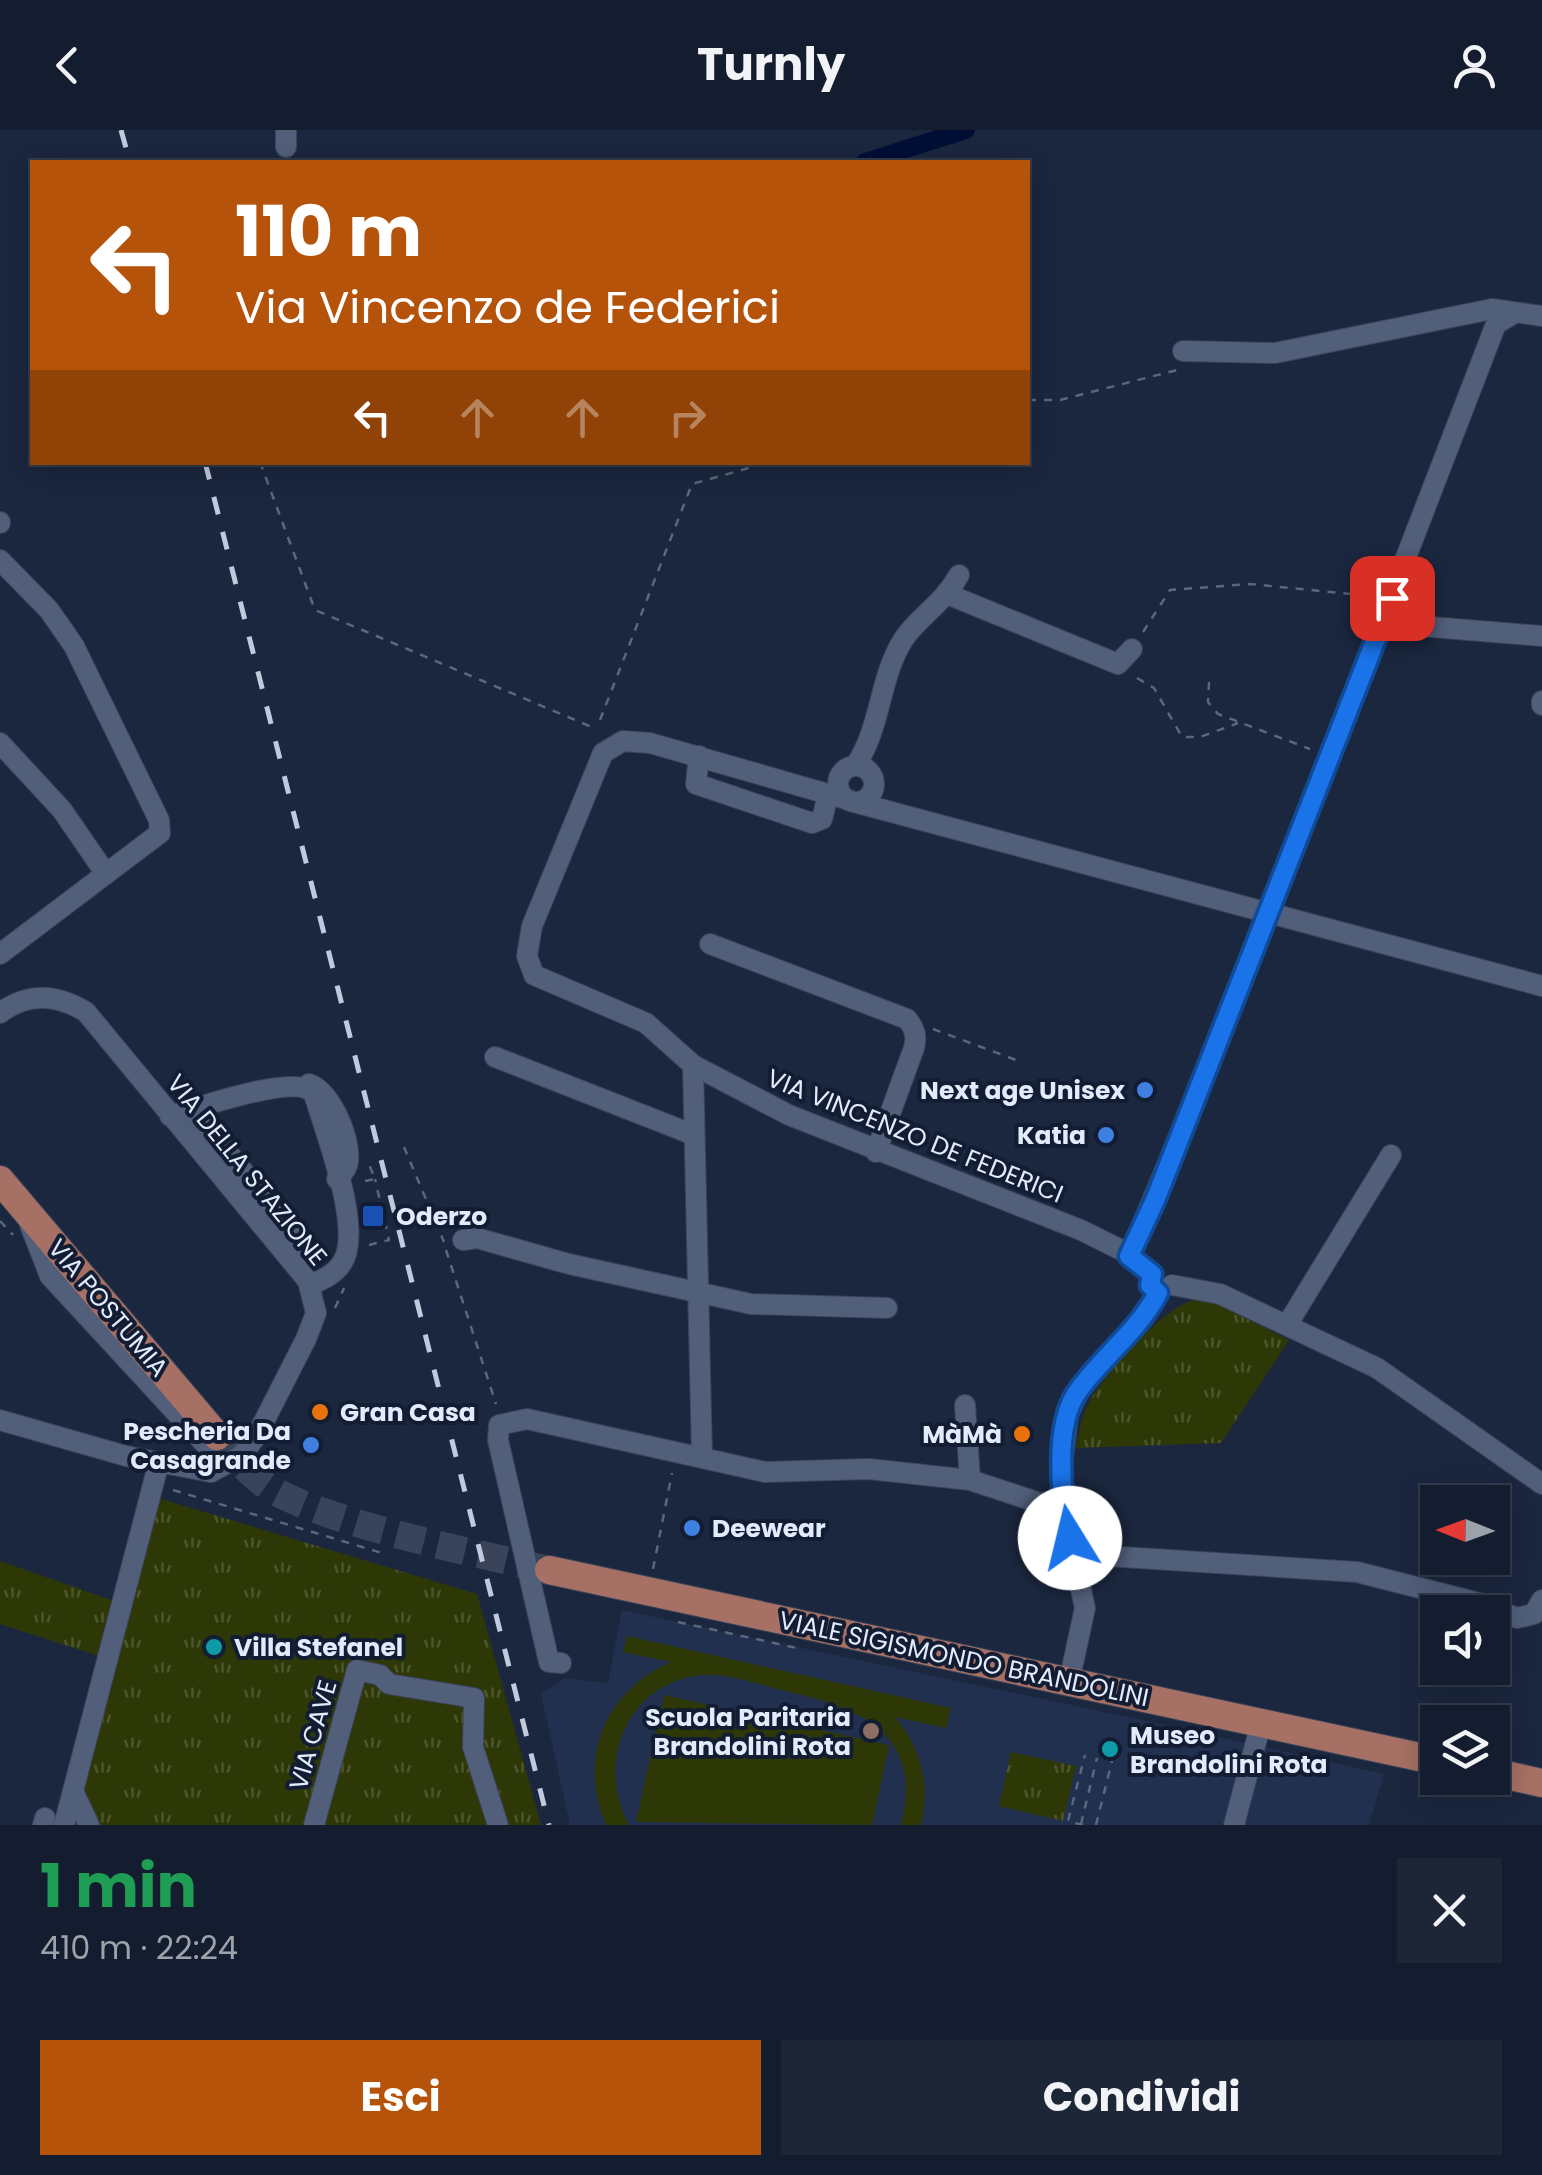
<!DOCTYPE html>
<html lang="it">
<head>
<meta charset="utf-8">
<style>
	body { margin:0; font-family:Poppins,sans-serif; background:#1d2637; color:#f1f3f6; height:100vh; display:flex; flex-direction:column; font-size:38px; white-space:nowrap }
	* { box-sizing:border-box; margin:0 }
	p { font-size:32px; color:#9da2aa }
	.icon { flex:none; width:55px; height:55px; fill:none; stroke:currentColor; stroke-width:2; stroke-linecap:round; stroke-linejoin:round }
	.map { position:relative; height:1695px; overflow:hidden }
	.details { display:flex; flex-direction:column; background:#141d2f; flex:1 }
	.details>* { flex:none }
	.top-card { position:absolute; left:30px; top:30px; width:1000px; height:305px; border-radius:0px; box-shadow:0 5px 25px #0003,0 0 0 2px #333b4b; background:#b45309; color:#fff; overflow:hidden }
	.needle { width:65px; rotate:271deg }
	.buttons { position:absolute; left:1420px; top:1355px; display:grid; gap:20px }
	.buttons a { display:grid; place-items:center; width:90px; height:90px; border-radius:0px; background:#141d2f; box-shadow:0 5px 25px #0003,0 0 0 2px #333b4b; font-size:50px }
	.pin { position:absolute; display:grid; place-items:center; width:85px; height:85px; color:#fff; margin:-42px; border-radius:20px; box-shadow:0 5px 15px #0006 }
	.me { position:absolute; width:110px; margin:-55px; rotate:351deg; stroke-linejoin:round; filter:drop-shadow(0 0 8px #0008) }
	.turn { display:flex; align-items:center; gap:35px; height:210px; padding:0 40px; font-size:45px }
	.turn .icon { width:130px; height:130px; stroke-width:2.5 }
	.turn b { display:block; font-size:70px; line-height:85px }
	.lanes { display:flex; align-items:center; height:95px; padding:0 40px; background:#0003; justify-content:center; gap:50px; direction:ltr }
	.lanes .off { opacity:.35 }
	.round { display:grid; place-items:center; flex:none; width:105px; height:105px; border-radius:0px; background:#1d2637 }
	.headline { display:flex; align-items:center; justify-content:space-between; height:170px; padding:0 40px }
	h1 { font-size:60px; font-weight:700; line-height:75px; color:#1e9e55 }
	.button { display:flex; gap:20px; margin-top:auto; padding:20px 40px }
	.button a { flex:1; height:115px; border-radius:0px; background:#b45309; color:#fff; font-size:40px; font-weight:700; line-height:115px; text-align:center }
	.button a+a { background:#1d2637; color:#f1f3f6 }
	header { display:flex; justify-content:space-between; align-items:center; height:130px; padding:0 40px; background:#141d2f; font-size:45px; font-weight:700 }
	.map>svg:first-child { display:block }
	.built { fill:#21304e }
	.park { fill:url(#park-tufts) }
	.pitch { fill:#2e3807 }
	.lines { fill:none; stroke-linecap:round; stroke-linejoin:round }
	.canal { stroke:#000e36; stroke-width:18 }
	.major-tunnel { stroke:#39445b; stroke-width:28; stroke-dasharray:28 14; stroke-linecap:butt }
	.minor-casing { stroke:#3b4458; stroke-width:22 }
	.major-casing { stroke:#3b4458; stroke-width:30 }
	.path { stroke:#5c677c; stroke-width:2.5; stroke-dasharray:8 8; stroke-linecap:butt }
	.minor { stroke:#515f7b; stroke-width:20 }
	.major { stroke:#a77064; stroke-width:28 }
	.rail { stroke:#c1cadc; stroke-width:5; stroke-dasharray:18 18; stroke-linecap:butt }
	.route-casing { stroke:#114b97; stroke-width:25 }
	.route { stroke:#1a73e8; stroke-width:18 }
	.shop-dot { fill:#3f7fe0; stroke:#121d34; stroke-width:4 }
	.transit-dot { fill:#1a4fb4; stroke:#121d34; stroke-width:4 }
	.food-dot { fill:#e8710a; stroke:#121d34; stroke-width:4 }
	.culture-dot { fill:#0f9aa8; stroke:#121d34; stroke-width:4 }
	.education-dot { fill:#8d6e63; stroke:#121d34; stroke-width:4 }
	.labels { text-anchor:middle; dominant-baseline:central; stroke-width:8; stroke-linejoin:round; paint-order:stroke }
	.poi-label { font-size:25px; font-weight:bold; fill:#e2ebfb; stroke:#121d34; text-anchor:end }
	.street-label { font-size:25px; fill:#e2ebfb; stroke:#121d34 }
</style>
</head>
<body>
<header><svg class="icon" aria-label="back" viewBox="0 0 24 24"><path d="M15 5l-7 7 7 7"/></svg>Turnly<svg class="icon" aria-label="person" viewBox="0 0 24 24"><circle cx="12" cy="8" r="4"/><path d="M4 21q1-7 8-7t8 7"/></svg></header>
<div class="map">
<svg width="1542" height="1695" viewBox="0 0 1542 1695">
	<defs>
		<pattern id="park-tufts" width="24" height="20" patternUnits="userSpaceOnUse" patternTransform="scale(2.5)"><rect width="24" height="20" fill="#2e3807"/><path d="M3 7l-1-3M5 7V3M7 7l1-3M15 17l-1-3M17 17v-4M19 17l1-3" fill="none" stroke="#4c552c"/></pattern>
	</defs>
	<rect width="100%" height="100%" fill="#1b273f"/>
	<!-- built -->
	<polygon class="built" points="622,1480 1128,1587 1384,1644 1369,1695 570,1695 541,1564 565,1548 608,1553"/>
	<!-- park -->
	<g class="park">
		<path d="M1198,1169L1213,1172L1289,1210L1221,1313L1076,1318C1079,1300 1083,1281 1093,1265C1111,1238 1167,1173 1198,1169Z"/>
		<polygon points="151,1366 477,1464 541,1695 58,1695 105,1528 0,1494 0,1431 120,1473"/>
		<polygon points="1011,1622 1076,1636 1063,1691 999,1676"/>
	</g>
	<!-- pitch -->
	<g class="pitch">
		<path d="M627,1506L951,1578L946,1598L895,1587C921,1618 931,1655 921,1695H901C926,1598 852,1576 777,1559C754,1553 726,1543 702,1545C627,1552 595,1633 629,1695H606C577,1628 605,1561 671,1532L623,1522Z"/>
		<polygon points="664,1565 889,1615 872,1695 636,1692"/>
	</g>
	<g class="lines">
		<!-- canal -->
		<polyline class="canal" points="865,32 966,0"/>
		<!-- major-tunnel -->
		<path class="major-tunnel" d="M217,1306C236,1327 254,1351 280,1364C349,1398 471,1422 549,1440"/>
		<!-- minor casing -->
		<g class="minor-casing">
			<g id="minor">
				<polyline points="286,17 286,0"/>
				<polyline points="1183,221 1275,223 1492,179 1542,186"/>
				<polyline points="0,393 0,392"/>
				<polyline points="0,430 49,480 74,516 159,690 160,703 0,824"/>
				<polyline points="947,464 1118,534 1132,519"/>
				<polyline points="1383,493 1542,506"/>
				<polyline points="1542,571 1542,575"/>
				<polyline points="0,613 62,680 106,744"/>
				<polyline points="699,626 696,654 812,693 822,689 828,665"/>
				<path d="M855,636C881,599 879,548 903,510C917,488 943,474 959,445"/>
				<circle cx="856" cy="654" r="18"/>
				<polyline points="849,670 650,613 623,611 603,623 532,796 527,826 534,845 646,893 693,935 789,985 1081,1100 1125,1122 1152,1145"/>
				<polyline points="854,672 1542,856"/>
				<path d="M710,814L907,889C915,899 917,906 914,918L876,1022"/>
				<path d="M0,883C28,862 57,864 86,882L308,1151L316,1183L306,1209L257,1305L242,1325L211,1342L126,1326L0,1290"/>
				<polyline points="495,927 694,1005"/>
				<polyline points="693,935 702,1327"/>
				<path d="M309,954C331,960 354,1014 347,1036C345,1041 341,1045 337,1049"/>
				<polyline points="193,980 306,1118 311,1127 298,1139"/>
				<path d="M170,986C198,978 297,942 314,964C325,1002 364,1100 342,1133C334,1145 322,1150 310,1155"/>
				<polyline points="30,1095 50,1146 206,1315 212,1328 211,1342"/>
				<polyline points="463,1110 477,1108 569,1134 751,1174 887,1178"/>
				<polyline points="1129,1126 1224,899 1496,194 1511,185"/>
				<polyline points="1172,1155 1220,1164 1377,1238 1542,1354"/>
				<polyline points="1287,1195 1391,1025"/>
				<polyline points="965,1275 970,1350"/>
				<polyline points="1075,1424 1357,1442 1479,1473 1517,1488 1534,1484 1542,1470"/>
				<polyline points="561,1533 549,1532 498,1310 499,1295 527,1289 765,1342 869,1339 970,1350 1064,1381"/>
				<polyline points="1069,1552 1085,1478 1064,1381 1061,1345 1068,1285 1079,1260 1144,1188 1158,1163"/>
				<polyline points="73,1661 159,1332"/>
				<polyline points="43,1695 45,1688"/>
				<polyline points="64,1695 73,1661 89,1695"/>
				<polyline points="314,1695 357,1540 380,1545 389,1554 474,1568 473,1617 498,1695"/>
				<polyline points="1234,1695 1261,1593"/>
			</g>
		</g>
		<!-- major casing -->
		<g class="major-casing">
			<g id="major">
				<polyline points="0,1050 217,1306"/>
				<polyline points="549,1440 1438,1631"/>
				<polyline points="1492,1642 1542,1653"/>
			</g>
		</g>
		<!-- path -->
		<g class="path">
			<polyline points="1028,270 1060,270 1177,240"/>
			<polyline points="260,332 315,480 594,598"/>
			<polyline points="1143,502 1170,460 1250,454 1371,466"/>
			<polyline points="1137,548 1154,558 1182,607 1200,607 1238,593"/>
			<polyline points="1209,552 1208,572 1218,584 1310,619"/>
			<polyline points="600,590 692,354 770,332"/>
			<polyline points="933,899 1016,930"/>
			<polyline points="404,1017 444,1112"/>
			<polyline points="365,1051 375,1049 368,1032"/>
			<polyline points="0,1091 13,1105"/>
			<polyline points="369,1115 389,1110 375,1049"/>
			<polyline points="446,1120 496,1274"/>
			<polyline points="335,1178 344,1158"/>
			<polyline points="173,1360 382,1423"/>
			<polyline points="653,1439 672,1343"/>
			<polyline points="678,1492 797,1518"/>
			<polyline points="1446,1653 1477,1660"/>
			<polyline points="1081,1694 1097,1628"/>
			<polyline points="1083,1695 1068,1691 1085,1625"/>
			<polyline points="1096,1695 1112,1631"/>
		</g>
		<!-- minor -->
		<use href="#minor" class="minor"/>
		<!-- major -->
		<use href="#major" class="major"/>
		<!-- rail -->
		<g class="rail">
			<polyline points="121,0 130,32"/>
			<polyline points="205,332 549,1695"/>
		</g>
	</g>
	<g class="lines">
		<!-- route casing -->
		<g class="route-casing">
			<path id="route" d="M1070,1408C1061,1370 1053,1295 1078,1261C1103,1226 1137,1202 1158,1163L1150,1155L1152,1144L1129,1126L1156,1068L1392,468"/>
		</g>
		<!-- route -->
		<use href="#route" class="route"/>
	</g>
	<!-- markers -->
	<g class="shop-dot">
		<circle cx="1145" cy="960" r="10"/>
		<circle cx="1106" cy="1005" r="10"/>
		<circle cx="311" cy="1315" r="10"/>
		<circle cx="692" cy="1398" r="10"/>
	</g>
	<rect class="transit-dot" x="361" y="1074" width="24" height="24" rx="5"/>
	<g class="food-dot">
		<circle cx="320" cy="1282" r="10"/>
		<circle cx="1022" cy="1304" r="10"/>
	</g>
	<g class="culture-dot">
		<circle cx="214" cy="1517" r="10"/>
		<circle cx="1110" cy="1619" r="10"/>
	</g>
	<circle class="education-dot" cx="871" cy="1601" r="10"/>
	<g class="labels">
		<!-- poi labels -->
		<g class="poi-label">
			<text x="1125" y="960">Next age Unisex</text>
			<text x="1086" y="1005">Katia</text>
			<text x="396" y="1086" text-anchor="start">Oderzo</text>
			<text x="340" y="1282" text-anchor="start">Gran Casa</text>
			<text x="291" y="1301">Pescheria Da<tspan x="291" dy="29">Casagrande</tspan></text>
			<text x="1002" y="1304">MàMà</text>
			<text x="712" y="1398" text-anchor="start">Deewear</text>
			<text x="234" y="1517" text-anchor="start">Villa Stefanel</text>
			<text x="851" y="1587">Scuola Paritaria<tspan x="851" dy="29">Brandolini Rota</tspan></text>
			<text x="1130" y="1605" text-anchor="start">Museo<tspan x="1130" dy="29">Brandolini Rota</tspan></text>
		</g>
		<!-- street labels -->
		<g class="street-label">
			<text transform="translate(915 1006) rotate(22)">VIA VINCENZO DE FEDERICI</text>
			<text transform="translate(247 1040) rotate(51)">VIA DELLA STAZIONE</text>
			<text transform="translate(108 1178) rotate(50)">VIA POSTUMIA</text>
			<text transform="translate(964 1529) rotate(12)">VIALE SIGISMONDO BRANDOLINI</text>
			<text transform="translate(313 1605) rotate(-74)">VIA CAVE</text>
		</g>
	</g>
</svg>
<div class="buttons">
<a><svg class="needle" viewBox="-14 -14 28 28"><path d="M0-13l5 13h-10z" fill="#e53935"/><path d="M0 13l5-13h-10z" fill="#9da2aa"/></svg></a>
<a><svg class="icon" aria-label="sound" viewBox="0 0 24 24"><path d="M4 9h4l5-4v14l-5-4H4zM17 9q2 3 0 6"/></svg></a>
<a><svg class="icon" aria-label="layers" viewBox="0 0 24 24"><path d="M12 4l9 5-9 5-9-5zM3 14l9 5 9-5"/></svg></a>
</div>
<div class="pin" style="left:1392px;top:468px;background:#d93025"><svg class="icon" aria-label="arrive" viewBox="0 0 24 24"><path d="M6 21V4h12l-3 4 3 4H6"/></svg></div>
<svg class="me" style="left:1070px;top:1408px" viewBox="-20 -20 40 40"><circle r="19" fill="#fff"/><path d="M0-13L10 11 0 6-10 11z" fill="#1a73e8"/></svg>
<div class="top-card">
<div class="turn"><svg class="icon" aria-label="left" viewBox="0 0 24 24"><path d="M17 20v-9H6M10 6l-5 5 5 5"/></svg><div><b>110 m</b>Via Vincenzo de Federici</div></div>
<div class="lanes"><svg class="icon" aria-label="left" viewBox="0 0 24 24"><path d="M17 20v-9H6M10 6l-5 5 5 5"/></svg><svg class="icon off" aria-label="ahead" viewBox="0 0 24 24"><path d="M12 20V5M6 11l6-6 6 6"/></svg><svg class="icon off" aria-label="ahead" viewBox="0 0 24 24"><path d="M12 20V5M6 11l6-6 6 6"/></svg><svg class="icon off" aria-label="right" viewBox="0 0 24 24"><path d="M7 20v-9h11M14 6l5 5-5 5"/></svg></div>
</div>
</div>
<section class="details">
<div class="headline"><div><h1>1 min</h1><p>410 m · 22:24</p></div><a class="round"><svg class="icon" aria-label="close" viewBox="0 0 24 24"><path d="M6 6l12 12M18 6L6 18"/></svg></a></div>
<div class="button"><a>Esci</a><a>Condividi</a></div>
</section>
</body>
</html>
